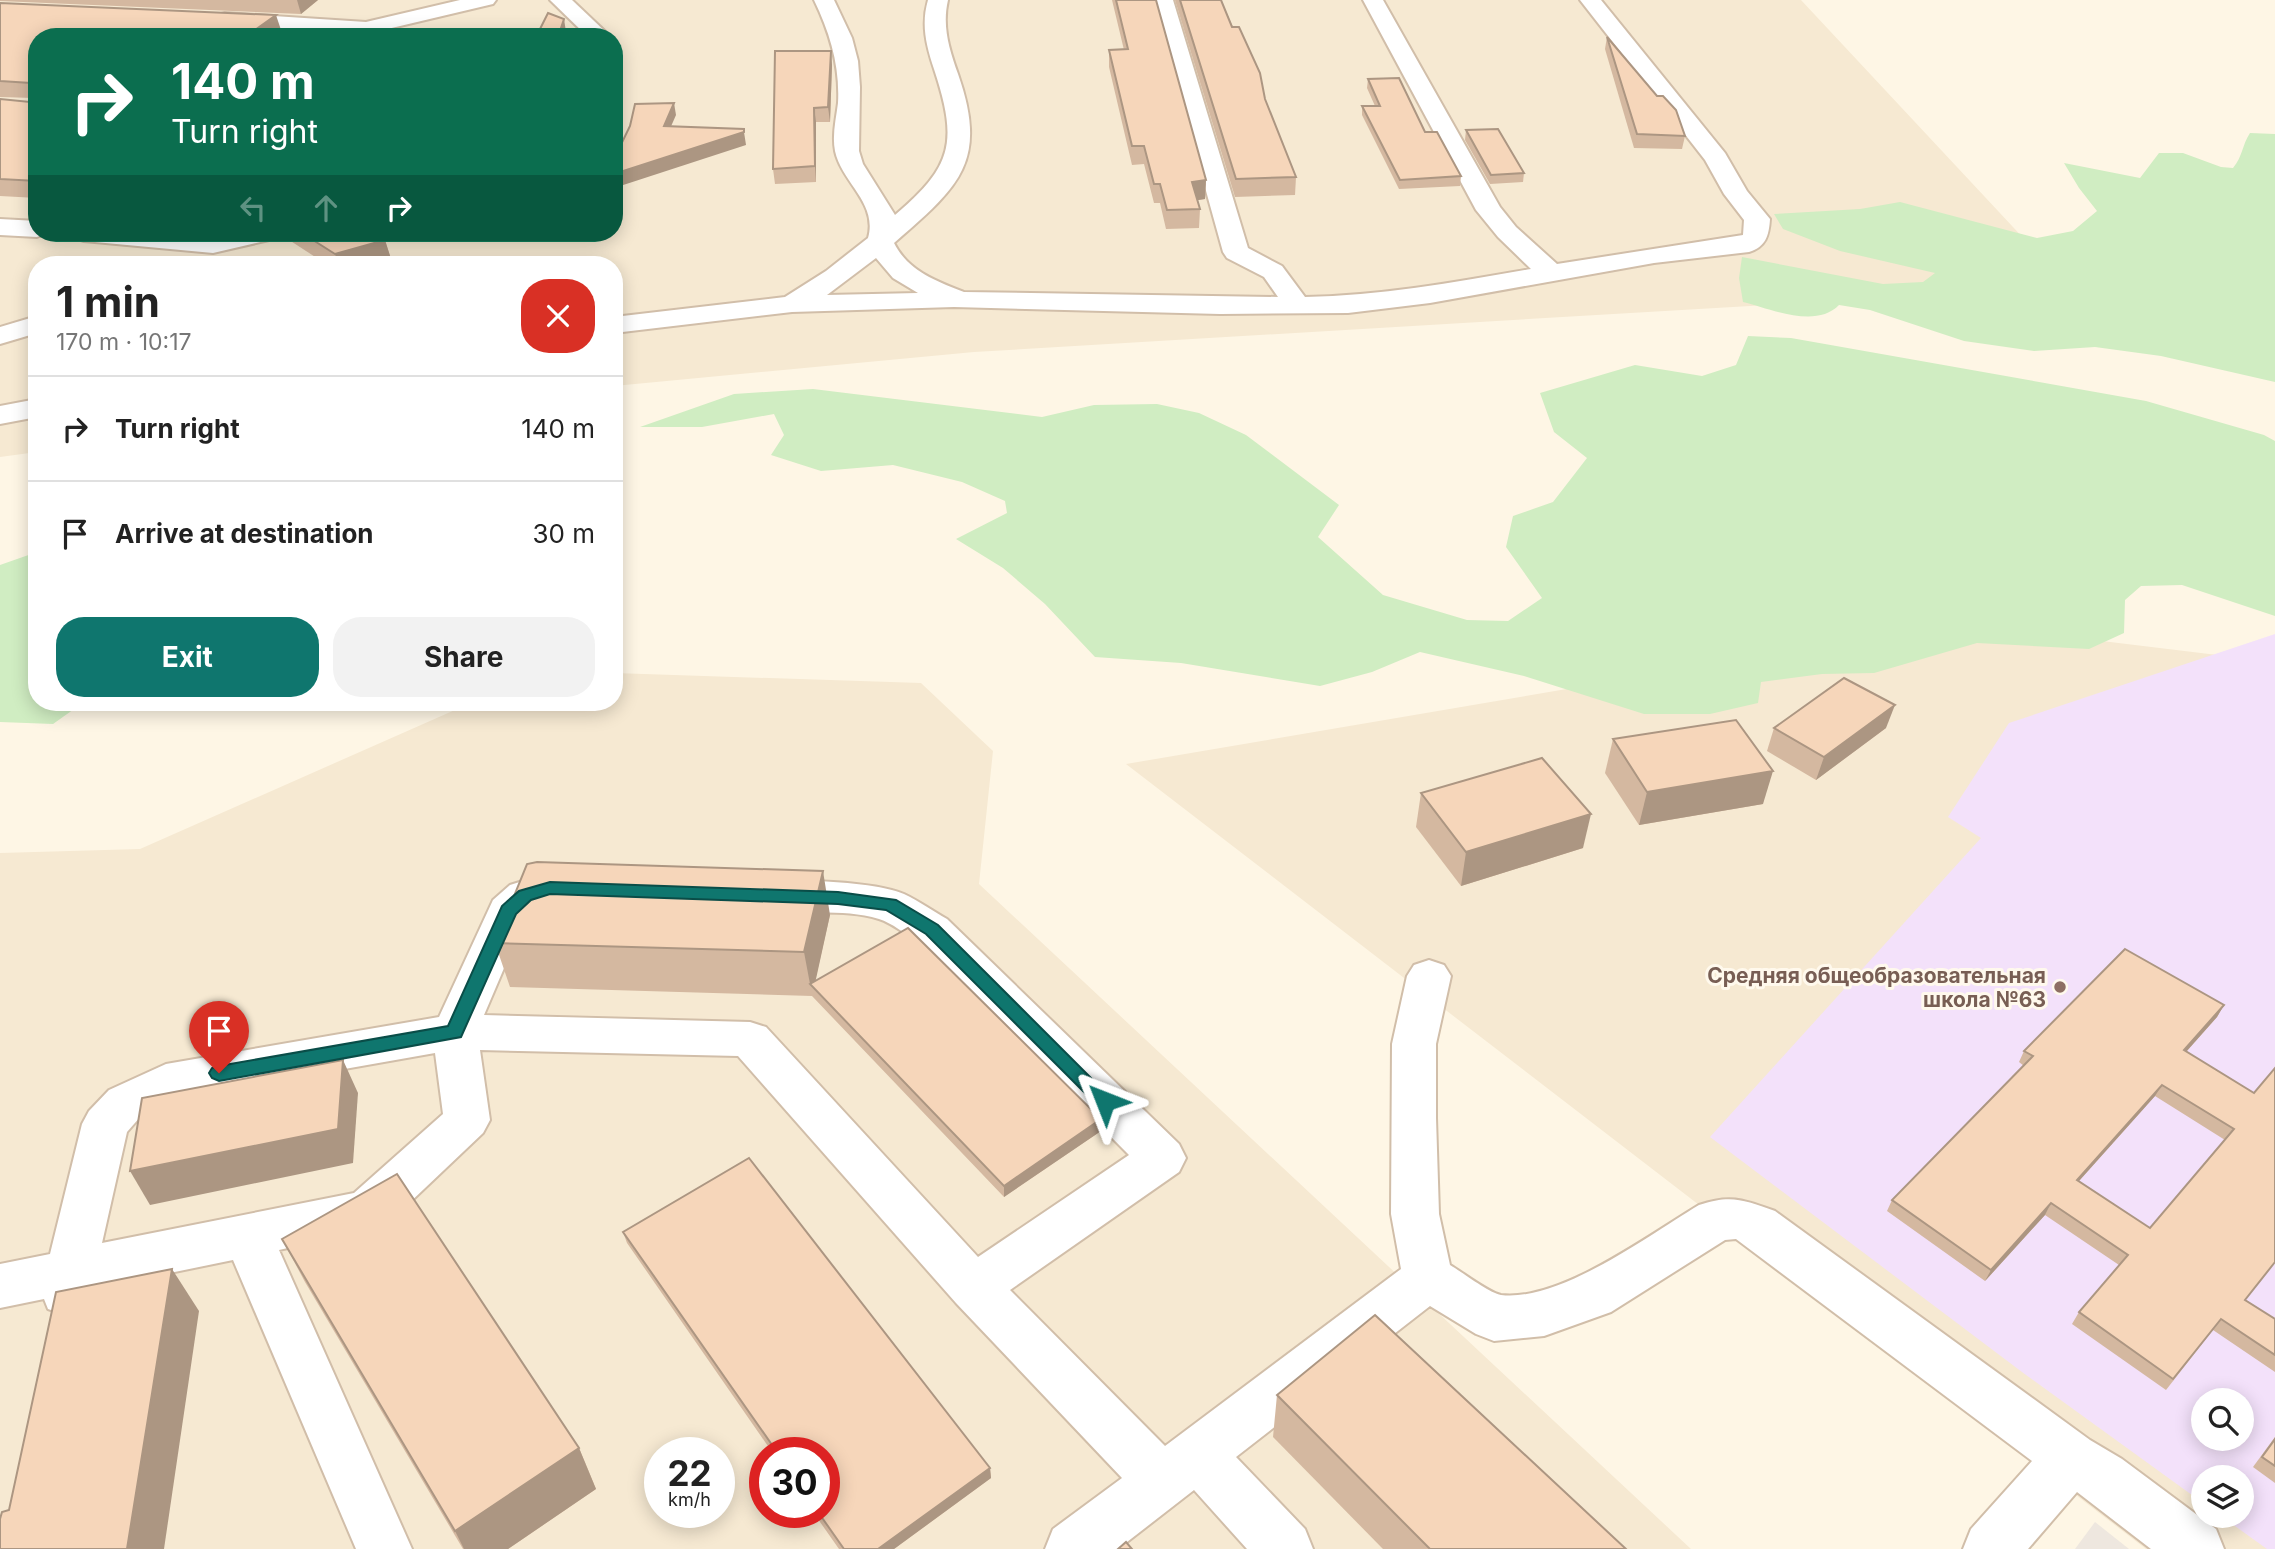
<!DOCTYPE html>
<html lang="en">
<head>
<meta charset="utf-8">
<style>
	body { margin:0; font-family:Inter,sans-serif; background:#f2f2f2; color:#222; height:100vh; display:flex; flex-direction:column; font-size:26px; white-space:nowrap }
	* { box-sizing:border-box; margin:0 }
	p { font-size:23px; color:#767676 }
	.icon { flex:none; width:38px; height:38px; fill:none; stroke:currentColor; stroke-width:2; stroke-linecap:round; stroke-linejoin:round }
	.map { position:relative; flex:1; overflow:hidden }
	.sheet { position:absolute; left:28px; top:256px; width:595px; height:455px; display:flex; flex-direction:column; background:#fff; border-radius:28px; box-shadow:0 4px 18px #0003 }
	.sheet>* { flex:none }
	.hud { position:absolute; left:28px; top:28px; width:595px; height:214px; border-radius:28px; box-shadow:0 4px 18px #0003; background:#0b6e4f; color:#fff; overflow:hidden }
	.fabs { position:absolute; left:2191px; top:1388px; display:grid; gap:14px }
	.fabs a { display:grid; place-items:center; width:63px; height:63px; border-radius:50%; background:#fff; box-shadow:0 4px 18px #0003; font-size:35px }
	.speed { position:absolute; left:644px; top:1437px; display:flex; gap:14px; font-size:35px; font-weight:700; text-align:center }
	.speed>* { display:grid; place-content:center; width:91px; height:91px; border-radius:50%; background:#fff; box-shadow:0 4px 18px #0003; line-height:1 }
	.speed small { font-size:18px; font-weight:400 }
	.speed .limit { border:10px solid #d22; background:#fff; color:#111 }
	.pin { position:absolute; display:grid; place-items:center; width:60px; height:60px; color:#fff; margin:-72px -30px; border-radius:50% 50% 50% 0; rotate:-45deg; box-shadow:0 0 7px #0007 }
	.pin .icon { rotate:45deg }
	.me { position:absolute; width:77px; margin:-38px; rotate:315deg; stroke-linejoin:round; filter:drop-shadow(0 0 5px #0008) }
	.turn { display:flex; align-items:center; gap:24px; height:147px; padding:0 28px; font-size:32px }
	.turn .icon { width:91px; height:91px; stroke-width:2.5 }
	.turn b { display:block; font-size:49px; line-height:60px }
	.lanes { display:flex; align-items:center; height:66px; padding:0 28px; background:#0003; justify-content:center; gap:35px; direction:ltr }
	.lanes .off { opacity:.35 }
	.round { display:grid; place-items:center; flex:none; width:74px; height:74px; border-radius:28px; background:#f2f2f2 }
	.headline { display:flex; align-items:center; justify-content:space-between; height:119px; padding:0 28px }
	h1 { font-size:42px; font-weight:700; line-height:52px }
	.button { display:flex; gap:14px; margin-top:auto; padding:14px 28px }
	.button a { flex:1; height:80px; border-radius:28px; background:#0f766e; color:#fff; font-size:28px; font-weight:700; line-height:80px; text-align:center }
	.button a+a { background:#f2f2f2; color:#222 }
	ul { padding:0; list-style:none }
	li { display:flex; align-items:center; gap:21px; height:105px; padding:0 28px; border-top:2px solid #e0e0e0 }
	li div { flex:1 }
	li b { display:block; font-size:26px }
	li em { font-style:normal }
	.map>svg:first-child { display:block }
	.residential { fill:#f6e9d2; fill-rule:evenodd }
	.industrial { fill:#eee7df }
	.education { fill:#f3e1fa; fill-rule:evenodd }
	.green { fill:#d0edc2 }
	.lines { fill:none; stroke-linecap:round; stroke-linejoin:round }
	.minor-casing { stroke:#d1bea9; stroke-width:4 }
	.minor { fill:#fff; fill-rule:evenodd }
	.wall { fill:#d4b8a0; fill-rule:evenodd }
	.shaded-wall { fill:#ac9682 }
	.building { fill:#f6d6ba; stroke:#ac9682; stroke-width:2; fill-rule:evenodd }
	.route { fill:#0f766e; stroke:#0a4d48; stroke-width:2 }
	.education-dot { fill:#8d6e63; stroke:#fff9ed; stroke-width:2.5 }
	.labels { text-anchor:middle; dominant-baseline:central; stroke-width:6; stroke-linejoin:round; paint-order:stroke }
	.education-label { font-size:21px; font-weight:bold; fill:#785e54; stroke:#fff9ed; text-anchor:end }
</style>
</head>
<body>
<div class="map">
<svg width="2275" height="1549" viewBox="0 0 2275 1549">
	<rect width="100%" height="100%" fill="#fef6e5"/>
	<!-- residential -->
	<g class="residential">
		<path d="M0,0H1801L2069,287L974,352L614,386V264H37V452L0,457ZM37,37H614V233H37Z"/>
		<path d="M1954,623L2275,662V1549H2146L1126,764ZM2203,1400H2242V1438H2203ZM2203,1477H2242V1516H2203Z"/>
		<path d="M614,673L921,683L993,751L979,884L1691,1549H0V853L140,849L473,702H614ZM660,1452H719V1512H660ZM765,1452H824V1512H765Z"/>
	</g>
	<!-- industrial -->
	<polygon class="industrial" points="2095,1522 2129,1549 2075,1549"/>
	<!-- education -->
	<path class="education" d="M2275,634V1549H2267L2221,1516H2242V1477H2203V1503L2022,1372L1710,1137L1981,838L1948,817L2009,723ZM2203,1400H2242V1438H2203Z"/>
	<!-- green -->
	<g class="green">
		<path d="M2250,133L2275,134V382L2161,356L2095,347L2034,351L1964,341L1870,310L1839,305C1816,329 1771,309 1743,302L1739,278L1742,257L1883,284L1923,282L1935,273L1840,251L1783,229L1774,214L1860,209L1900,202L2037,238L2073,231L2097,211L2079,188L2064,163L2140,178L2159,153H2183L2221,167L2233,168C2243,156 2242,145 2250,133Z"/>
		<polygon points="1748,336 1791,338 2146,401 2264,435 2275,441 2275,616 2182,585 2141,586 2125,600 2124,633 2089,649 1977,643 1874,673 1822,674 1761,682 1758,703 1710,714 1644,714 1524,676 1420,652 1372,672 1320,686 1181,663 1095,657 1045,604 1003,568 956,539 1007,513 1005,501 962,482 893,465 821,471 771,455 784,435 774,414 702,427 640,427 734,394 813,389 1042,417 1094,405 1157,404 1199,413 1246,435 1339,505 1318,537 1383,595 1467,620 1508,621 1542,598 1506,547 1513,516 1553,502 1587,458 1554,432 1540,393 1635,365 1702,376 1736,365"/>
		<polygon points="37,552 37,702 84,702 53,724 0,722 0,565"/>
	</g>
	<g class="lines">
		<!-- minor casing -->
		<g class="minor-casing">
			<g id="minor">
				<polygon points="460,0 496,0 493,4 379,31 382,37 225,25 218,23 215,19 218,15 225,13 366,22"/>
				<polygon points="550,0 572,0 611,37 588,37"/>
				<path d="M814,0H834L852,38L858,61L860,87L859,151L863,164L895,215C953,166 958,142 934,69C926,45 921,24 928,0H948C942,26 949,49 958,74C989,163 958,187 894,243C908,271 936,281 964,292L1278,297L1264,277L1227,258L1223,252L1153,0H1173L1248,248L1282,266L1305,297C1381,296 1456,282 1531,269L1498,237L1476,210L1363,0H1383L1500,207L1516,227L1557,264L1743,235L1744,220L1724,194L1705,160L1580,0H1601L1725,153L1747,191L1770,219C1769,235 1766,247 1749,252L1654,263L1430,303L1348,313L1220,314L954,307L792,312L614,333V317L785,297L826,271L868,238C878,203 842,183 835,151C832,135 836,119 838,103C840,66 830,33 814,0ZM876,258L893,278L918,293L827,295Z"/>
				<polygon points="0,219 37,221 37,233 47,233 37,237 0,235"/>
				<polygon points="71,233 165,233 213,237 234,233 282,233 278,238 213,253 84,241 75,238"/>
				<polygon points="37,316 37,333 0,344 0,327"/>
				<polygon points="37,399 37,417 0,424 0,406"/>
				<path d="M542,875L557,880L563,890L557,900L540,905L525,919L484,1015L750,1022L766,1027L978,1257L1129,1155L917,941C905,934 892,923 879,919C841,907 800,918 762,907L756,896L762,885C792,877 875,882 904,894C919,901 933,911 947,919L1179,1144L1186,1158L1179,1172L1010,1290L1165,1446L1401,1269L1391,1214L1392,1044L1407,976L1414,965L1429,960L1444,965L1451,976L1436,1044V1118L1439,1214L1450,1265C1462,1272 1489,1293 1501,1295C1560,1302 1649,1235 1699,1205C1731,1194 1744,1200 1775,1211L2090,1440L2122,1459L2216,1529L2224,1549H2151L2077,1492L2028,1549H1963L1971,1529L2032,1461L1736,1239L1725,1240L1611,1312L1544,1336L1494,1341L1476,1334L1430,1306L1236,1457L1305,1529L1313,1549H1247L1194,1490L1118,1549H1045L1053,1529L1122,1478L956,1303L738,1056L480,1050L490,1120L483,1133L385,1226L279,1250L412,1549H356L233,1260L92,1289L84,1309L66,1315L48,1309L44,1299L0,1308V1264L50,1254L82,1124L89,1111L109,1090L166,1064L439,1017L493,900L510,885ZM435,1053L443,1114L354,1193L102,1243L127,1132L141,1116L175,1099Z"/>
			</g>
		</g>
		<!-- minor -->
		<use href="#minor" class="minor"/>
	</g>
	<!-- wall -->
	<g class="wall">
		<polygon points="0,0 318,0 301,14 0,1"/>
		<polygon points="1112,0 1156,0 1206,180 1205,199 1197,200 1200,209 1199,228 1166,229 1160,203 1154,203 1144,164 1132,165 1109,67 1109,50 1124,50"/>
		<polygon points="1175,0 1221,0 1265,99 1296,177 1295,195 1235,197"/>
		<polygon points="0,3 281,30 272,37 37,37 37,198 0,196 0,99 30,102 33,98 0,97"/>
		<polygon points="1607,37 1685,136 1682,149 1634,148 1605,49"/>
		<polygon points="832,65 830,122 816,122 816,182 775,184 773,169"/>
		<polygon points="1368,79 1425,132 1461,176 1460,186 1399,189 1362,115 1362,106 1375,106 1367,88"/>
		<polygon points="1466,130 1524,173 1523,182 1490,184 1465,140"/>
		<polygon points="282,233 377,233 385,240 391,259 373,264 326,264 283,236"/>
		<polygon points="1774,728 1886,728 1816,780 1767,751"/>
		<polygon points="1613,739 1763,804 1639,825 1605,773"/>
		<polygon points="1421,793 1583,848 1461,886 1416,827"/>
		<polygon points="830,915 815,981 1101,1131 1004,1197 812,996 510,987 495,943"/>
		<path d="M2224,1005L2217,1017L2186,1052L2254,1093L2246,1300L2275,1319V1372L2213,1330L2166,1390L2072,1324L2079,1312L2119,1265L2045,1215L1985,1281L1887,1211L1892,1200L2024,1066L2019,1062L2024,1051ZM2155,1096L2225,1140L2150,1228L2079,1181Z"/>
		<polygon points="623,1232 990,1468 991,1478 894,1549 839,1549 813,1512 824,1512 824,1452 772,1452 627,1243"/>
		<polygon points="282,1239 579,1448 596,1489 508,1549 463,1549 305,1282"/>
		<polygon points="1277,1395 1626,1549 1383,1549 1273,1437"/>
		<polygon points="2275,1437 2275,1483 2253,1467"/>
	</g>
	<!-- shaded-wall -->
	<g class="shaded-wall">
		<polygon points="297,0 318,0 301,14"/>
		<polygon points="276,15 281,30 272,37 245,37"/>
		<polygon points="564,19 566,32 565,37 558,37"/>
		<polygon points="831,51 832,65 830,122 828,107"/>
		<polygon points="674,103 676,115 666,138 664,126"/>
		<polygon points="814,108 816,122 816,182 815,166"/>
		<polygon points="744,132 746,145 614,188 614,174"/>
		<polygon points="1206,180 1205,199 1192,201 1192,182"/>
		<polygon points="385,240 391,259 373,264 338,264 335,254"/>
		<polygon points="1895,705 1886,728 1816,780 1824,757"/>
		<polygon points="1773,771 1763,804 1639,825 1647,792"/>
		<polygon points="1591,814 1583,848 1461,886 1466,852"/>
		<polygon points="823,871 830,915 814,988 810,984 804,952"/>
		<polygon points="2224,1005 2217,1017 2177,1062 2184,1050"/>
		<polygon points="343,1060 358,1093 353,1163 150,1205 130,1171"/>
		<polygon points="2162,1085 2155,1096 2070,1191 2077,1180"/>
		<polygon points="1101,1119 1101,1131 1004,1197 1004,1186"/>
		<polygon points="2051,1203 2045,1215 1985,1281 1991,1270"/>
		<polygon points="172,1269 199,1311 164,1549 127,1549"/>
		<polygon points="579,1448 596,1489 508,1549 464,1549 455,1531"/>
		<polygon points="990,1468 991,1478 894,1549 878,1549"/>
	</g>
	<!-- building -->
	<g class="building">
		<polygon points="1116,0 1156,0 1206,180 1192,182 1200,209 1167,210 1160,184 1154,184 1144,146 1132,146 1109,50 1128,49"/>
		<polygon points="1180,0 1221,0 1232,27 1239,27 1260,73 1265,99 1296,177 1236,179"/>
		<polygon points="0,3 276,15 245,37 37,37 37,181 0,179 0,99 30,102 33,99 33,85 31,83 0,81"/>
		<polygon points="548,13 564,19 558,37 536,37"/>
		<polygon points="1607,37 1657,96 1663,96 1676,110 1685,136 1637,134"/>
		<polygon points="775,51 831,51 828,107 814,108 815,166 773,169"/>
		<polygon points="1399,78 1425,132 1437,132 1461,176 1400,180 1362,106 1380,106 1368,79"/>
		<polygon points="674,103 664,126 744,129 744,132 614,174 614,159 630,126 635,104"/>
		<polygon points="1498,129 1524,173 1491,175 1466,130"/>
		<polygon points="302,233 377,233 385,240 335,254"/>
		<polygon points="1844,678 1895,705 1824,757 1774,728"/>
		<polygon points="1736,720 1773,771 1647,792 1613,739"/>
		<polygon points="1542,758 1591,814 1466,852 1421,793"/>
		<polygon points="537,862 823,871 804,952 495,943 527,864"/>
		<polygon points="908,928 1101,1119 1004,1186 810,984"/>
		<path d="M2125,949L2224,1005L2184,1050L2254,1093L2275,1068V1262L2245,1300L2275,1319V1355L2221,1319L2173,1379L2079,1312L2128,1255L2051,1203L1991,1270L1892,1200L2033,1056L2024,1051ZM2162,1085L2234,1129L2150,1228L2077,1180Z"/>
		<polygon points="343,1060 338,1129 130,1171 142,1098"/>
		<polygon points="749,1158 990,1468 878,1549 844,1549 818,1512 824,1512 824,1452 777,1452 623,1232"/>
		<polygon points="397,1174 579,1448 455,1531 282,1239"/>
		<polygon points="172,1269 127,1549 0,1549 0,1519 2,1512 9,1510 56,1292"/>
		<polygon points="1375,1315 1626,1549 1430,1549 1277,1395"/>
		<polygon points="2275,1439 2275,1466 2262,1457"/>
		<polygon points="1126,1542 1132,1549 1118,1549"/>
	</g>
	<!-- route -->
	<polygon class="route" points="550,882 838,892 896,900 938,925 1114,1101 1112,1106 1105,1108 1098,1106 926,934 886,910 838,904 550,894 531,900 516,914 461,1037 219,1081 212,1078 209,1073 212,1068 219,1066 448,1026 502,906 519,891"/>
	<!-- markers -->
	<circle class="education-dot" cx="2060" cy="987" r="7"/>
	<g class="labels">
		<!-- education labels -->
		<g class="education-label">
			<text x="2046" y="975">Средняя общеобразовательная<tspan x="2046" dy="24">школа №63</tspan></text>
		</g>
	</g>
</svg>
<div class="fabs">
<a><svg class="icon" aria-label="search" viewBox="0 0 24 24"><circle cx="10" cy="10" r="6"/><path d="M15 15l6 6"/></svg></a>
<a><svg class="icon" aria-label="layers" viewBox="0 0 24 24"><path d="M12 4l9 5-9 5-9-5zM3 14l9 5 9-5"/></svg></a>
</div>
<div class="speed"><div>22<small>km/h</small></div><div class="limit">30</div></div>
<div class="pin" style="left:219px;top:1073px;background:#d93025"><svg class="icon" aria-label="arrive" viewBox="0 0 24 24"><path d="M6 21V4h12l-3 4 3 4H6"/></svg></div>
<svg class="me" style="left:1105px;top:1101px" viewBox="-20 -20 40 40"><path d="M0-17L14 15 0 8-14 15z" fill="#0f766e" stroke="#fff" stroke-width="4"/></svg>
<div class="hud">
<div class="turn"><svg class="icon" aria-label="right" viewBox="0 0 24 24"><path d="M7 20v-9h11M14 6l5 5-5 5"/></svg><div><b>140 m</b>Turn right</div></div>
<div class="lanes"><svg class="icon off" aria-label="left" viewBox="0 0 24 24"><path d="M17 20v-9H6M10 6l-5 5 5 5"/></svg><svg class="icon off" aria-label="ahead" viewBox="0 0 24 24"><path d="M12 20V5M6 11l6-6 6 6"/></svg><svg class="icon" aria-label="right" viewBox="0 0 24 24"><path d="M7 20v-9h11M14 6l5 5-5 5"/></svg></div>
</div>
<section class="sheet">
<div class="headline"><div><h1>1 min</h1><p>170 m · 10:17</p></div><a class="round" style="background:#d93025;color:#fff"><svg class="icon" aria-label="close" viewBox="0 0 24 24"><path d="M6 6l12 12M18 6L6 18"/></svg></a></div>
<ul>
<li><svg class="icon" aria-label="right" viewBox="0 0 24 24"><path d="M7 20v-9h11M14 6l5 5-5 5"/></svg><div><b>Turn right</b></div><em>140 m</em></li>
<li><svg class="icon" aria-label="arrive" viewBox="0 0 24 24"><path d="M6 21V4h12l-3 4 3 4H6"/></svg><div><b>Arrive at destination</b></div><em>30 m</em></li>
</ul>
<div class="button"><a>Exit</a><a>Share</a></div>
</section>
</div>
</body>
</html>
